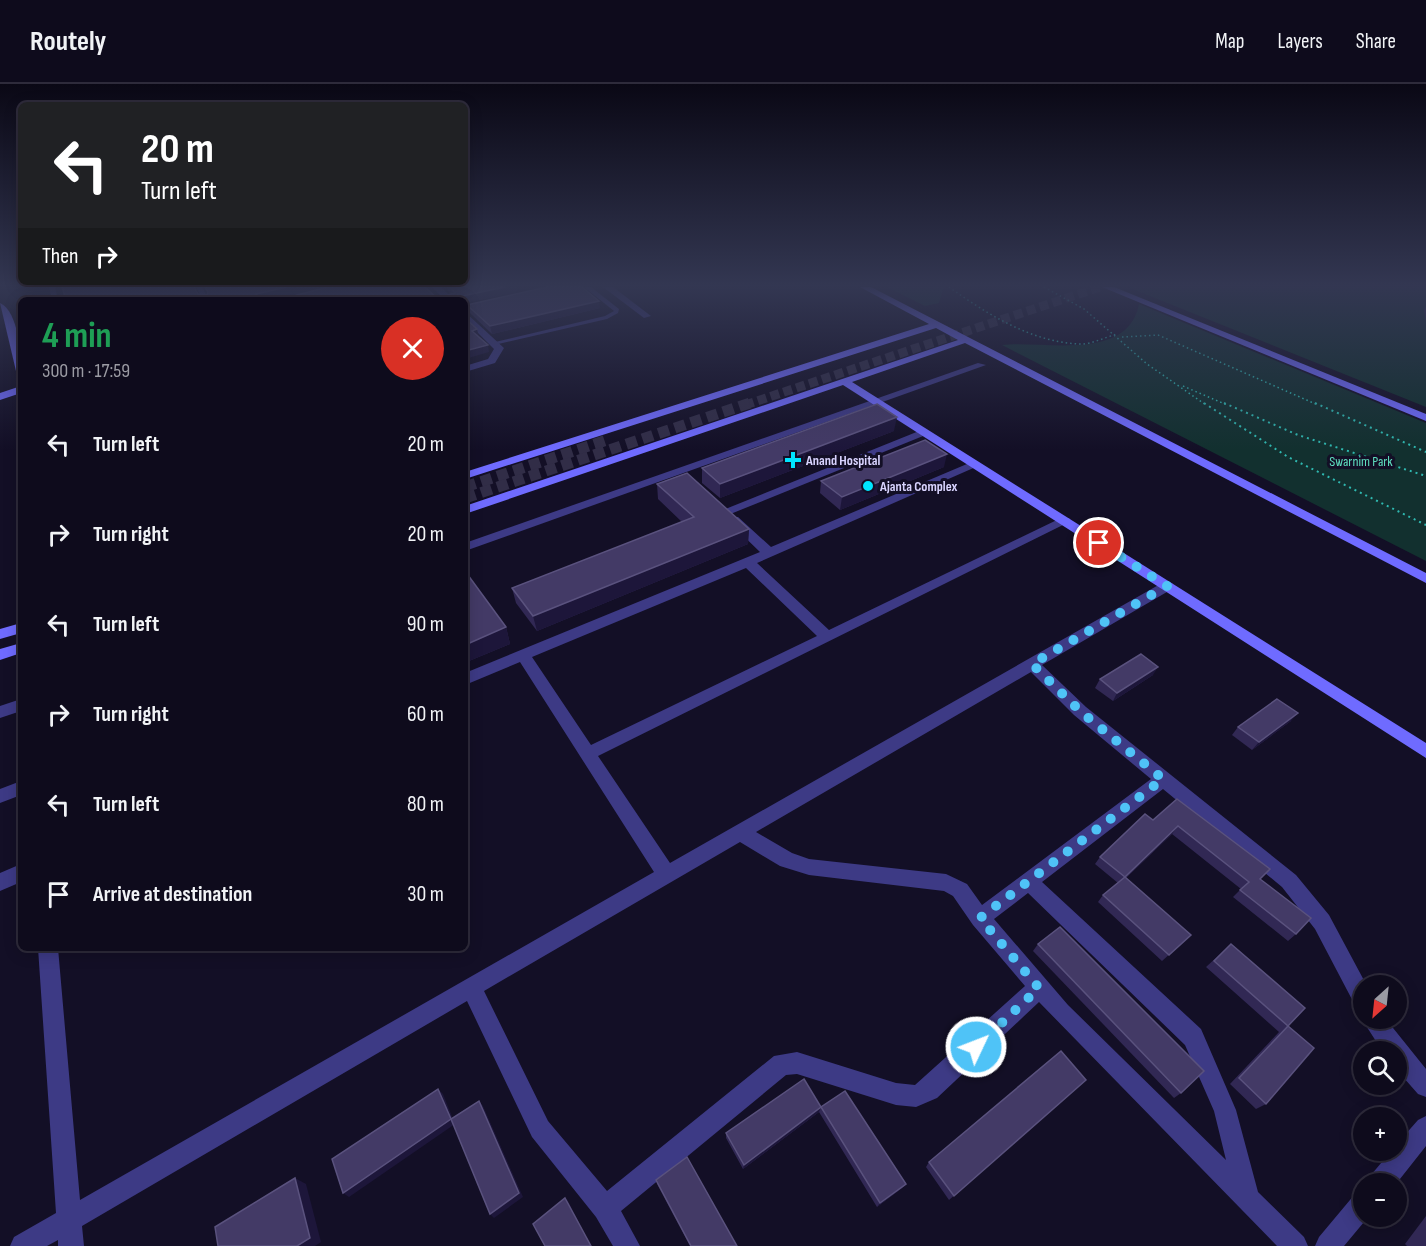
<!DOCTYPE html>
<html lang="en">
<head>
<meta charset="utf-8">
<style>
	body { margin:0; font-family:"Sofia Sans Condensed",sans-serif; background:#171425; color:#f1f3f6; height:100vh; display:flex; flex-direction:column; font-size:22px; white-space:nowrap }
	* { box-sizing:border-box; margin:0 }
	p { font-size:20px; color:#9b9ba3 }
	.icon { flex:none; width:33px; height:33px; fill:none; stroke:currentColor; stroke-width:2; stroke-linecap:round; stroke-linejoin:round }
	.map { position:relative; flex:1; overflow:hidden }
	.panel { position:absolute; left:18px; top:213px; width:450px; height:654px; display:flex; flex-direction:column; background:#0e0b1c; border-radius:9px; box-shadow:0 3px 15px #0003,0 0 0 2px #2e2b3b }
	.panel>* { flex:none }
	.guide { position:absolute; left:18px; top:18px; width:450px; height:183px; border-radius:9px; box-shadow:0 3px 15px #0003,0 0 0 2px #2e2b3b; background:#202124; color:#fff; overflow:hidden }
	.needle { width:39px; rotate:207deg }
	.tools { position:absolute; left:1353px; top:891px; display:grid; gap:12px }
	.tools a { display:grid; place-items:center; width:54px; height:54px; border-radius:50%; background:#0e0b1c; box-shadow:0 3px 15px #0003,0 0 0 2px #2e2b3b; font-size:30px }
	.pin { position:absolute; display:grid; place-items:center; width:51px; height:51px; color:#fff; margin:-26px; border:3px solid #fff; border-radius:50%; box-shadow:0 2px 6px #0007 }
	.me { position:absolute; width:66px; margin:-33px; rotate:47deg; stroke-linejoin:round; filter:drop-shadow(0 0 4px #0008) }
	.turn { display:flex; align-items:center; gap:21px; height:126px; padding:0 24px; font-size:27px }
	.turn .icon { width:78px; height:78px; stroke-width:2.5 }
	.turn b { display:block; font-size:42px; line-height:51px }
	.then { display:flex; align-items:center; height:57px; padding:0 24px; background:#0003; gap:12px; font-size:22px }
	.round { display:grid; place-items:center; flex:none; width:63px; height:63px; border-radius:32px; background:#171425 }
	.overview { display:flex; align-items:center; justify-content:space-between; height:102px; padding:0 24px }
	h1 { font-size:36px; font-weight:700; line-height:45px; color:#1e9e55 }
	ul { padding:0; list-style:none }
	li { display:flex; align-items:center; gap:18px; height:90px; padding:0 24px }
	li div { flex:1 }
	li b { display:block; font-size:22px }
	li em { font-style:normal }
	header { display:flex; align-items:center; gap:36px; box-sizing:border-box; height:84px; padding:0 30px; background:#0e0b1c; border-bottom:2px solid #2e2b3b }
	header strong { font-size:28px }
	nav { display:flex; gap:33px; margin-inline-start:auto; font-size:21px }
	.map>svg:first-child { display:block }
	.green { fill:#12302f }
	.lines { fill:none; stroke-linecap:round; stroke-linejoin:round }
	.secondary-tunnel-far1 { stroke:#312d47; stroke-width:9; stroke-dasharray:9 4.5; stroke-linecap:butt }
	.secondary-tunnel { stroke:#312d47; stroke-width:11; stroke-dasharray:11 6; stroke-linecap:butt }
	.path-far1 { stroke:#2fb8b0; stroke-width:1.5; stroke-dasharray:1.5 3; stroke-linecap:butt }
	.path { stroke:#2fb8b0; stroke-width:2; stroke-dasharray:2 4; stroke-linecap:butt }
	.lane { fill:#3d3a85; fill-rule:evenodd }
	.street { fill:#3d3a85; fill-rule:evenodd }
	.secondary { fill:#6f6bff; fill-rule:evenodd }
	.wall { fill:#312854 }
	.shaded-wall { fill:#1d163a }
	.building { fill:#433a66; stroke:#5a527e; stroke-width:1.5 }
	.route { stroke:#4fc3f7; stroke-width:10; stroke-dasharray:0 18 }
	.poi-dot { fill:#00e5ff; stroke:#130f26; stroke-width:2 }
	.labels { text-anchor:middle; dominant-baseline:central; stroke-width:6; stroke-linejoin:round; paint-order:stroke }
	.far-poi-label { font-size:14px; font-weight:bold; fill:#d9d4ff; stroke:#130f26; text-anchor:start }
	.far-park-label { font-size:14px; fill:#5fe0c0; stroke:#130f26 }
</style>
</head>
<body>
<header>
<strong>Routely</strong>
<nav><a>Map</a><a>Layers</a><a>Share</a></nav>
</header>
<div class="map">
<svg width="1426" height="1162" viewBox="0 0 1426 1162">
	<rect width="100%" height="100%" fill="#130f26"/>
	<!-- green -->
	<g class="green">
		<polygon points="887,203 944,203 939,219 925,222"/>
		<polygon points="1426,203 1426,323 1130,204 1132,203"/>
		<path d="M1139,220L1426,339V477L1002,261C1042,256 1128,279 1139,220Z"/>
	</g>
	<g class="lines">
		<!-- secondary-tunnel-far1 -->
		<polyline class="secondary-tunnel-far1" points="745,321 1100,203"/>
		<!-- secondary-tunnel -->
		<g class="secondary-tunnel">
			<polyline points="465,403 610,355"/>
			<polyline points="465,414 750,319"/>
		</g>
		<!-- path-far1 -->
		<g class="path-far1">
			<path d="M949,203C987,230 1033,259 1081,260C1092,260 1106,253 1117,250"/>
			<polyline points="1044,203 1084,225 1147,280 1206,321"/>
			<polyline points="1122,253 1158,251 1318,321"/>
			<polyline points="1183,302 1227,321"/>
		</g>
		<!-- path -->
		<g class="path">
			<polyline points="1204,319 1288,373 1426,441"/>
			<polyline points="1224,319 1298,351 1426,392"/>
			<polyline points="1315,319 1426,368"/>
		</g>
		<!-- lane -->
		<g class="lane">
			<polygon points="49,203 55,203 58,216 52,216"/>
			<polygon points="196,203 202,203 209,216 203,216"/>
			<polygon points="584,203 591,203 619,225 618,229 607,235 494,261 491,259 605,232 614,227"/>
		</g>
		<!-- street -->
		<g class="street">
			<polygon points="334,203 350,203 303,216 288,216"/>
			<polygon points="432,203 441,203 454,216 445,216"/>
			<polygon points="603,203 613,203 651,232 644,234"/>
			<polygon points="465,228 504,264 495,279 465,288 465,282 488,275 494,265 465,236"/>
			<polygon points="978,279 986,281 465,467 465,459"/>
			<polygon points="924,345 929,348 928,350 728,431 724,432 718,428"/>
			<path d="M974,377L978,378V382L757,479L829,546L1061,434H1069L1071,437L598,672L670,779L1162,499H1172L1174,502L1172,505L1042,581L1086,623L1296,791L1329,831L1367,902H1364V928L1357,925L1315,845L1282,803L1163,705L1042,798L1201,945L1236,1026L1258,1108L1304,1153L1308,1162H1277L1039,918L937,1014L916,1023L896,1021L797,990L786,991L621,1127L640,1162H613L596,1133L532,1053L467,917L82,1142L84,1162H58V1156L47,1162H10L14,1153L56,1129L38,864H58L80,1116L654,788L520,578L465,601V589L760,468L730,439V433H738L771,463ZM746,484L817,552L591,661L532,573ZM1031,588L1074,631L1151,695L982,821L967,800L946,790L809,775L792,769L756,748ZM740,758L780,782L809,791L944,807L953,812L973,841L1025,902L915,1001L896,999L797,968L774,972L607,1107L548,1037L484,907ZM1028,809L1185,961L1214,1027L1226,1076L1068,921L994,835Z"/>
			<polygon points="21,615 21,627 0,634 0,622"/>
			<polygon points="21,697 21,711 0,719 0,705"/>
			<polygon points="21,780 21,798 0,807 0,789"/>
			<polygon points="1364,929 1364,934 1385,934 1426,985 1426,1013 1418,1010 1396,985 1396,968 1383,968 1361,934"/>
			<polygon points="1426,1032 1426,1062 1396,1100 1368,1100 1371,1091 1392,1066 1396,1066 1396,1061 1418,1036"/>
			<polygon points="1364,1107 1364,1132 1369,1132 1344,1162 1315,1162 1319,1153 1355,1110"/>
		</g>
		<!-- secondary -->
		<g class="secondary">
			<polygon points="860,203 871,203 1426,489 1426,499 965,259 852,298 1426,659 1426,674 843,301 465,430 465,422 958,256 936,244 465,395 465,388 929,240"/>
			<polygon points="1102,203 1114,203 1426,330 1426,337"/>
			<path d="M0,219C19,228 21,271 21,290L16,287Z"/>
			<polygon points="21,302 21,309 0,316 0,309"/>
			<polygon points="21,539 21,549 0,555 0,545"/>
			<polygon points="21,559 21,569 0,576 0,565"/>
		</g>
	</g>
	<!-- wall -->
	<g class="wall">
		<polygon points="447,203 519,203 515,209 451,210 448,207"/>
		<polygon points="467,221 600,224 492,250 469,228"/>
		<polygon points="1426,222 1426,237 1424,226"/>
		<polygon points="894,347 720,414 702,399 702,384"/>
		<polygon points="944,383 840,426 820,409 821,397"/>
		<polygon points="657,400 749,445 748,460 537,547 516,519 512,504 682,438 658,415"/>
		<polygon points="465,487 506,543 510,560 469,577 465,571"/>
		<polygon points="1153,591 1113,617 1095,604 1100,595"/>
		<polygon points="1291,637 1252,666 1232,651 1238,643"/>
		<polygon points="1177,715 1260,795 1296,850 1288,857 1233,813 1241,805 1172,750 1126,794 1191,851 1162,877 1098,818 1103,811 1118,799 1095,780 1100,773 1153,736"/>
		<polygon points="1038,860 1181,1009 1174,1014 1033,867"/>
		<polygon points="1231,860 1288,942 1266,1020 1256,1025 1230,1000 1279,948 1206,883"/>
		<polygon points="1086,996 949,1116 926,1083 929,1078"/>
		<polygon points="821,1023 906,1100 902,1104 877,1123 819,1028 743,1085 726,1054 726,1049"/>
		<polygon points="656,1096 737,1162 690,1162 657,1100"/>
		<polygon points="1426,1132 1426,1162 1407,1162 1405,1160"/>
	</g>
	<!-- shaded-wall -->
	<g class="shaded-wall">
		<polygon points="287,203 290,203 293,210 264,216 259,216 256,210"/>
		<polygon points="297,203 325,203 295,212 292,205"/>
		<polygon points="505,203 519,203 515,209 465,219 465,216 462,216 462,212"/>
		<polygon points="599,217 600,224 492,250 490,242"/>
		<polygon points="477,245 479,253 472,247"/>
		<polygon points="488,261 489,268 465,275 465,267"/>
		<polygon points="897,333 894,347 720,414 720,400"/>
		<polygon points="947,370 944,383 840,426 842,413"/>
		<polygon points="749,445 748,460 537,547 533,532"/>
		<polygon points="506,543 510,560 469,577 465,564 465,561"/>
		<polygon points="1158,583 1153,591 1113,617 1117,609"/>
		<polygon points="1298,629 1291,637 1252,666 1259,658"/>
		<polygon points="1178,742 1172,750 1119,800 1125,793"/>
		<polygon points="438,1005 443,1010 455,1040 349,1113 343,1109"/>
		<polygon points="479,1017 483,1022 523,1113 494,1134 490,1130"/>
		<polygon points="821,1023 819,1028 743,1085 744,1081"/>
		<polygon points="295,1094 306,1100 321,1158 315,1162 297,1162"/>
		<polygon points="906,1100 902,1104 877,1123 880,1119"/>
		<polygon points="565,1114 568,1117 591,1162"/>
	</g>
	<!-- building -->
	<g class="building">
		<polygon points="62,203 194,203 198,210 207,211 208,208 205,203 287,203 256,210 260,216 66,216"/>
		<polygon points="328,203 425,203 439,216 301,216 297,211"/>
		<polygon points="450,203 505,203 462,212 462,216 448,216 447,211 455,209"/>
		<polygon points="547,203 582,203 599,217 490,242 467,221"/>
		<polygon points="465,234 477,245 472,247 488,261 465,267"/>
		<polygon points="877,320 897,333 720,400 702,384"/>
		<polygon points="925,356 947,370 842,413 821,397"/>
		<polygon points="687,389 749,445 533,532 512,504 694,433 657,400"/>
		<polygon points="465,487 506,543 465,561"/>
		<polygon points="1141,570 1158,583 1117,609 1100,595"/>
		<polygon points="1277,615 1298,629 1259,658 1238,643"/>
		<polygon points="1177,715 1270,785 1260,795 1311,834 1296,850 1240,806 1249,798 1178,742 1125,793 1100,773 1145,730 1153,736"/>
		<polygon points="1125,793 1191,851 1169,871 1103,811"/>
		<polygon points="1060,843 1204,987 1181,1009 1038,860"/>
		<polygon points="1231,860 1305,924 1288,942 1214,877"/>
		<polygon points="1288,942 1314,964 1266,1020 1239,994"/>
		<polygon points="1061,967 1086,996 954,1112 929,1078"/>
		<polygon points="804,995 821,1023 744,1081 726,1049"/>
		<polygon points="438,1005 451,1035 343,1109 332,1075"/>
		<polygon points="845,1007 906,1100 880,1119 821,1023"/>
		<polygon points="479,1017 519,1109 490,1130 451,1035"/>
		<polygon points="687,1073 737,1162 691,1162 656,1096"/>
		<polygon points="295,1094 310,1154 297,1162 218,1162 215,1143"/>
		<polygon points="565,1114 591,1162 545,1162 533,1140"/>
	</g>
	<!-- sky -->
	<linearGradient id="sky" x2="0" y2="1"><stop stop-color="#0a0815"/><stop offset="0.55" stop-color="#333752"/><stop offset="1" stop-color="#333752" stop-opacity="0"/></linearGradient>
	<rect width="1426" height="366" fill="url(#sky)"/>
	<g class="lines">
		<!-- route -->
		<polyline class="route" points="976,963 1039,904 980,834 1163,695 1080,627 1032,580 1167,502 1099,459"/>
	</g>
	<!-- markers -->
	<g class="poi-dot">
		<path d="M790 367h6v6h6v6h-6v6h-6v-6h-6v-6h6z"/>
		<circle cx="868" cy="402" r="6"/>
	</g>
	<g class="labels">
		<!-- far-poi labels -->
		<g class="far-poi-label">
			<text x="806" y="376">Anand Hospital</text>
			<text x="880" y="402">Ajanta Complex</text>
		</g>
		<!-- far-park labels -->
		<g class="far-park-label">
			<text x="1361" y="377">Swarnim Park</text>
		</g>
	</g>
</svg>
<div class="tools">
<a><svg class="needle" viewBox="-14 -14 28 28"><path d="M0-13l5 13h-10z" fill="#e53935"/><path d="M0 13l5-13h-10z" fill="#9b9ba3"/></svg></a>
<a><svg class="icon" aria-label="search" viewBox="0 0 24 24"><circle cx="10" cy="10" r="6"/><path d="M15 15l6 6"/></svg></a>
<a>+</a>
<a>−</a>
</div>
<div class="pin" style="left:1099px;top:459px;background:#d93025"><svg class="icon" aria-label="arrive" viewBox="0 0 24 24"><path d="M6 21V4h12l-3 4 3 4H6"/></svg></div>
<svg class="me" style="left:976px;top:963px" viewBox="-20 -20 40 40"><circle r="17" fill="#4fc3f7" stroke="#fff" stroke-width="3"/><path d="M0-11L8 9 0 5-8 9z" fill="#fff"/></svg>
<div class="guide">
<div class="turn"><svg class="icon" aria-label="left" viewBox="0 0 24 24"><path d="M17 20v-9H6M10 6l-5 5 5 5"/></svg><div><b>20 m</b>Turn left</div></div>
<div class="then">Then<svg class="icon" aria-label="right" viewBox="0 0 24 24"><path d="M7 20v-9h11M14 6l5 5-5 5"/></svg></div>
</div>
<section class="panel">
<div class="overview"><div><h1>4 min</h1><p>300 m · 17:59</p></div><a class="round" style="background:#d93025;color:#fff"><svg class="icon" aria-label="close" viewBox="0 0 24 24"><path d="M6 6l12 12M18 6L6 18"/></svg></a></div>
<ul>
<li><svg class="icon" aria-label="left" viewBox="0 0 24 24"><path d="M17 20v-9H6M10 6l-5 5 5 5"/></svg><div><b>Turn left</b></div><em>20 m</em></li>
<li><svg class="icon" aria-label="right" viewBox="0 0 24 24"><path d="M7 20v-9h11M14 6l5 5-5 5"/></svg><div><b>Turn right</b></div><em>20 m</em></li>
<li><svg class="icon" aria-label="left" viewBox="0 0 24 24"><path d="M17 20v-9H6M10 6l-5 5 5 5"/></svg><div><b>Turn left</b></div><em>90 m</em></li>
<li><svg class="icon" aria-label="right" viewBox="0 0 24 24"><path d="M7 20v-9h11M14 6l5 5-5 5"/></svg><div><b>Turn right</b></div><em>60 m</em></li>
<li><svg class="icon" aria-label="left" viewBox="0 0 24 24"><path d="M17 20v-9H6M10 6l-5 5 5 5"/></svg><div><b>Turn left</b></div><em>80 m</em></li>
<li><svg class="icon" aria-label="arrive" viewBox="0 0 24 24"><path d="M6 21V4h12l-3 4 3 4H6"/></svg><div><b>Arrive at destination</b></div><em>30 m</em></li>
</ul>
</section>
</div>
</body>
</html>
